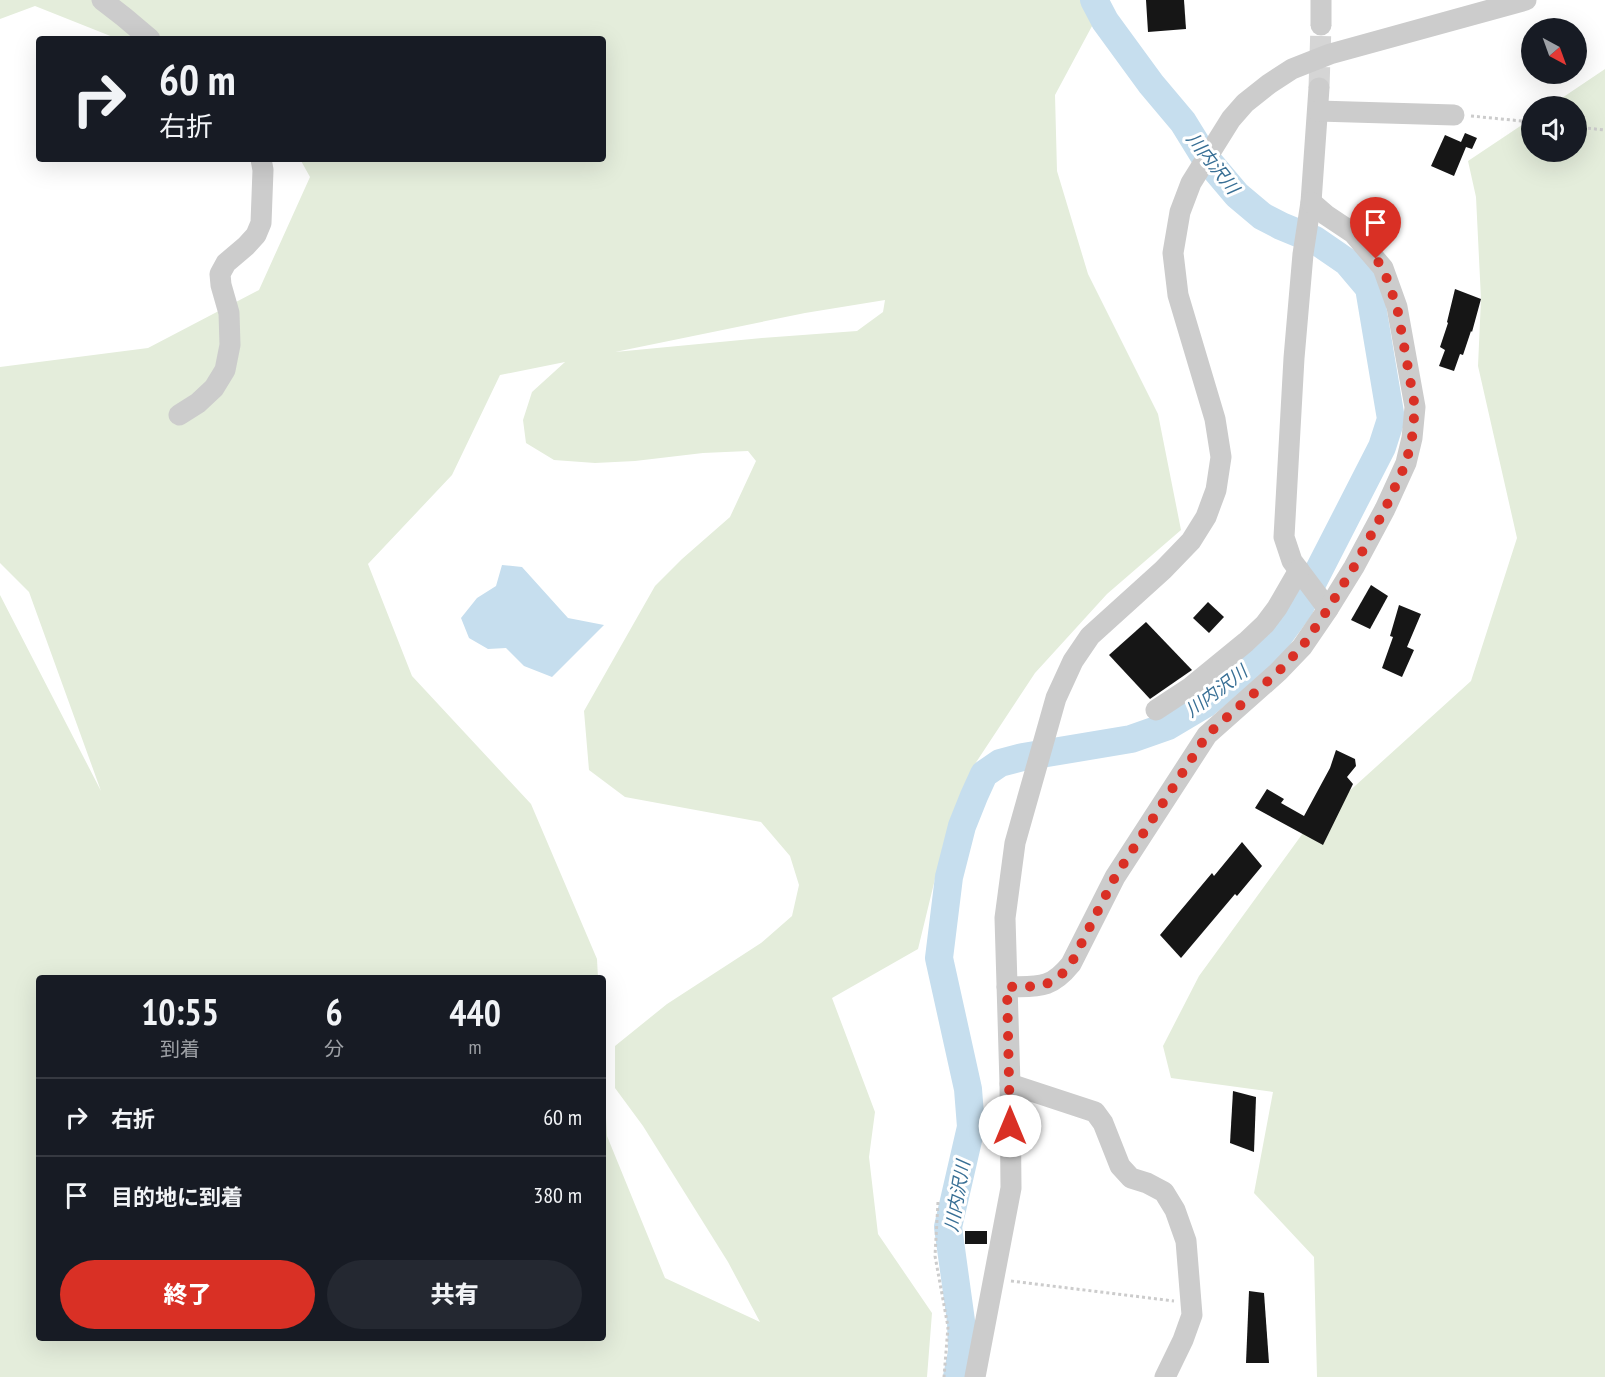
<!DOCTYPE html>
<html lang="ja">
<head>
<meta charset="utf-8">
<style>
	body { margin:0; font-family:"PT Sans Narrow","Noto Sans JP",sans-serif; background:#242831; color:#f1f3f6; height:100vh; display:flex; flex-direction:column; font-size:22px; white-space:nowrap }
	* { box-sizing:border-box; margin:0 }
	p { font-size:20px; color:#9ea1a6 }
	.icon { flex:none; width:33px; height:33px; fill:none; stroke:currentColor; stroke-width:2; stroke-linecap:round; stroke-linejoin:round }
	.map { position:relative; flex:1; overflow:hidden }
	.side { position:absolute; left:36px; top:975px; width:570px; height:366px; display:flex; flex-direction:column; background:#171b24; border-radius:6px; box-shadow:0 6px 24px #0002 }
	.side>* { flex:none }
	.top-card { position:absolute; left:36px; top:36px; width:570px; height:126px; border-radius:6px; box-shadow:0 6px 24px #0002; background:#171b24; color:#f1f3f6; overflow:hidden }
	.needle { width:39px; rotate:139deg }
	.fabs { position:absolute; left:1521px; top:18px; display:grid; gap:12px }
	.fabs a { display:grid; place-items:center; width:66px; height:66px; border-radius:50%; background:#171b24; box-shadow:0 6px 24px #0002; font-size:30px }
	.pin { position:absolute; display:grid; place-items:center; width:51px; height:51px; color:#fff; margin:-62px -26px; border-radius:50% 50% 50% 0; rotate:-45deg; box-shadow:0 0 6px #0007 }
	.pin .icon { rotate:45deg }
	.me { position:absolute; width:66px; margin:-33px; rotate:0deg; stroke-linejoin:round; filter:drop-shadow(0 0 4px #0008) }
	.turn { display:flex; align-items:center; gap:21px; height:126px; padding:0 24px; font-size:27px }
	.turn .icon { width:78px; height:78px; stroke-width:2.5 }
	.turn b { display:block; font-size:42px; line-height:51px }
	.eta { display:flex; justify-content:space-evenly; align-items:center; height:102px; text-align:center }
	.eta b { font-size:36px; font-weight:800; line-height:42px }
	.button { display:flex; gap:12px; margin-top:auto; padding:12px 24px }
	.button a { flex:1; height:69px; border-radius:36px; background:#d93025; color:#fff; font-size:24px; font-weight:800; line-height:69px; text-align:center }
	.button a+a { background:#242831; color:#f1f3f6 }
	ul { padding:0; list-style:none }
	li { display:flex; align-items:center; gap:18px; height:78px; padding:0 24px; border-top:2px solid #363941 }
	li div { flex:1 }
	li b { display:block; font-size:22px }
	li em { font-style:normal }
	.map>svg:first-child { display:block }
	.green { fill:#e4eddb; fill-rule:evenodd }
	.water { fill:#c6deee }
	.lines { fill:none; stroke-linecap:round; stroke-linejoin:round }
	.river { stroke:#c6deee; stroke-width:28 }
	.building { fill:#161616 }
	.minor-tunnel { stroke:#d5d5d5; stroke-width:21; stroke-dasharray:21 10; stroke-linecap:butt }
	.path { stroke:#ccc; stroke-width:3; stroke-dasharray:3 3; stroke-linecap:butt }
	.minor { stroke:#ccc; stroke-width:21 }
	.route { stroke:#d93025; stroke-width:10; stroke-dasharray:0 18 }
	.labels { text-anchor:middle; dominant-baseline:central; stroke-width:6; stroke-linejoin:round; paint-order:stroke }
	.water-label { font-size:18px; font-style:italic; fill:#386f95; stroke:#fff }
</style>
</head>
<body>
<div class="map">
<svg width="1605" height="1377" viewBox="0 0 1605 1377">
	<rect width="100%" height="100%" fill="#fff"/>
	<!-- green -->
	<g class="green">
		<path d="M0,0H1106L1055,95L1057,171L1088,274L1158,414L1181,530L1107,594L1035,673L973,767L943,846L918,949L832,998L875,1112L869,1157L878,1234L932,1313L927,1377H0V595L101,791L29,592L0,563V367L148,348L259,290L310,177L300,159H603V39H118L35,6L0,19ZM885,300L883,312L857,331L762,338L615,352L805,313ZM565,362L532,392L523,420L526,443L554,460L595,463L635,461L703,453L748,451L756,461L730,517L682,559L655,586L584,711L589,770L625,797L761,822L790,856L799,885L792,916L761,943L667,1004L615,1046V1088L643,1126L728,1262L760,1322L665,1278L607,1136L603,1061V1338H39V978H598L597,959L531,804L412,676L368,564L452,475L500,375Z"/>
		<polygon points="1605,69 1605,1377 1317,1377 1314,1257 1254,1193 1273,1092 1171,1078 1163,1046 1199,976 1303,833 1471,681 1517,538 1478,366 1481,299 1476,197 1468,161 1531,119 1532,152 1576,152 1576,106 1550,106"/>
	</g>
	<!-- water -->
	<polygon class="water" points="502,565 522,567 568,618 604,625 552,677 524,666 506,648 488,649 469,638 461,618 477,598 496,586"/>
	<g class="lines">
		<!-- river -->
		<polyline class="river" points="957,1377 962,1352 961,1321 948,1227 971,1127 968,1089 939,958 949,877 962,826 974,796 984,774 1000,763 1023,757 1131,739 1168,726 1205,704 1268,651 1299,609 1382,447 1391,419 1369,288 1347,262 1315,240 1281,226 1262,216 1237,195 1204,156 1183,122 1151,84 1105,21 1094,0"/>
	</g>
	<!-- building -->
	<g class="building">
		<polygon points="1146,0 1184,0 1186,29 1148,32"/>
		<polygon points="1465,133 1477,138 1472,149 1466,147 1454,176 1431,166 1445,135 1461,142"/>
		<polygon points="1455,289 1481,299 1472,332 1471,331 1463,355 1460,354 1454,371 1439,366 1445,350 1440,347 1448,323 1447,322"/>
		<polygon points="1371,585 1388,596 1370,629 1351,620"/>
		<polygon points="1208,602 1224,617 1209,633 1193,618"/>
		<polygon points="1399,605 1421,614 1407,647 1414,650 1402,677 1382,668 1393,637 1390,636"/>
		<polygon points="1146,622 1192,670 1150,699 1109,655"/>
		<polygon points="1336,750 1355,759 1356,766 1347,777 1353,784 1323,845 1255,808 1267,789 1284,799 1281,803 1304,816 1330,768"/>
		<polygon points="1242,842 1262,866 1237,896 1235,894 1181,958 1160,935 1212,873 1214,876"/>
		<polygon points="1233,1091 1256,1097 1254,1152 1230,1143"/>
		<rect x="965" y="1231" width="22" height="13"/>
		<polygon points="1249,1291 1264,1293 1269,1363 1246,1363"/>
	</g>
	<g class="lines">
		<!-- minor-tunnel -->
		<polyline class="minor-tunnel" points="1319,88 1321,25"/>
		<!-- path -->
		<g class="path">
			<polyline points="1471,116 1532,122"/>
			<polyline points="1576,127 1605,130"/>
			<polyline points="938,1202 935,1256 948,1327 944,1377"/>
			<polyline points="1011,1281 1174,1301"/>
		</g>
		<!-- minor -->
		<g class="minor">
			<polyline points="102,0 124,17 150,39"/>
			<polyline points="1321,25 1321,0"/>
			<polyline points="1319,88 1311,202 1303,254 1294,358 1284,537 1292,561 1328,609"/>
			<polyline points="1318,111 1454,115"/>
			<polyline points="179,415 198,403 214,388 225,370 230,345 229,313 221,285 220,274 226,263 246,246 256,235 261,223 263,170 261,159"/>
			<polyline points="1156,710 1191,687 1246,642 1265,624 1277,608 1299,570"/>
			<path d="M1007,987C1038,986 1050,990 1071,964L1115,877L1207,735L1278,672L1302,647L1328,609L1354,567L1385,509L1406,463L1412,438L1415,407L1397,307L1383,268L1353,233L1326,215L1311,202"/>
			<polyline points="1010,1084 1095,1112 1103,1123 1120,1166 1131,1178 1147,1183 1164,1192 1175,1210 1186,1241 1192,1315 1183,1340 1165,1377"/>
			<polyline points="975,1377 1011,1188 1010,1084 1005,918 1015,843 1056,698 1073,661 1090,636 1163,570 1191,541 1206,517 1216,490 1221,457 1215,419 1178,295 1173,253 1180,212 1191,183 1231,119 1245,103 1269,84 1292,69 1330,54 1526,0"/>
		</g>
	</g>
	<g class="lines">
		<!-- route -->
		<path class="route" d="M1010,1126L1007,987C1038,986 1050,990 1071,964L1115,877L1207,735L1278,672L1302,647L1328,609L1354,567L1385,509L1406,463L1412,438L1415,407L1397,307L1383,268L1376,259"/>
	</g>
	<g class="labels">
		<!-- water labels -->
		<g class="water-label">
			<text transform="translate(1213 163) rotate(52)">川内沢川</text>
			<text transform="translate(1216 691) rotate(-37)">川内沢川</text>
			<text transform="translate(957 1196) rotate(-80)">川内沢川</text>
		</g>
	</g>
</svg>
<div class="fabs">
<a><svg class="needle" viewBox="-14 -14 28 28"><path d="M0-13l5 13h-10z" fill="#e53935"/><path d="M0 13l5-13h-10z" fill="#9ea1a6"/></svg></a>
<a><svg class="icon" aria-label="sound" viewBox="0 0 24 24"><path d="M4 9h4l5-4v14l-5-4H4zM17 9q2 3 0 6"/></svg></a>
</div>
<div class="pin" style="left:1376px;top:259px;background:#d93025"><svg class="icon" aria-label="arrive" viewBox="0 0 24 24"><path d="M6 21V4h12l-3 4 3 4H6"/></svg></div>
<svg class="me" style="left:1010px;top:1126px" viewBox="-20 -20 40 40"><circle r="19" fill="#fff"/><path d="M0-13L10 11 0 6-10 11z" fill="#d93025"/></svg>
<div class="top-card">
<div class="turn"><svg class="icon" aria-label="right" viewBox="0 0 24 24"><path d="M7 20v-9h11M14 6l5 5-5 5"/></svg><div><b>60 m</b>右折</div></div>
</div>
<section class="side">
<div class="eta">
<div><b>10:55</b><p>到着</p></div>
<div><b>6</b><p>分</p></div>
<div><b>440</b><p>m</p></div>
</div>
<ul>
<li><svg class="icon" aria-label="right" viewBox="0 0 24 24"><path d="M7 20v-9h11M14 6l5 5-5 5"/></svg><div><b>右折</b></div><em>60 m</em></li>
<li><svg class="icon" aria-label="arrive" viewBox="0 0 24 24"><path d="M6 21V4h12l-3 4 3 4H6"/></svg><div><b>目的地に到着</b></div><em>380 m</em></li>
</ul>
<div class="button"><a>終了</a><a>共有</a></div>
</section>
</div>
</body>
</html>
